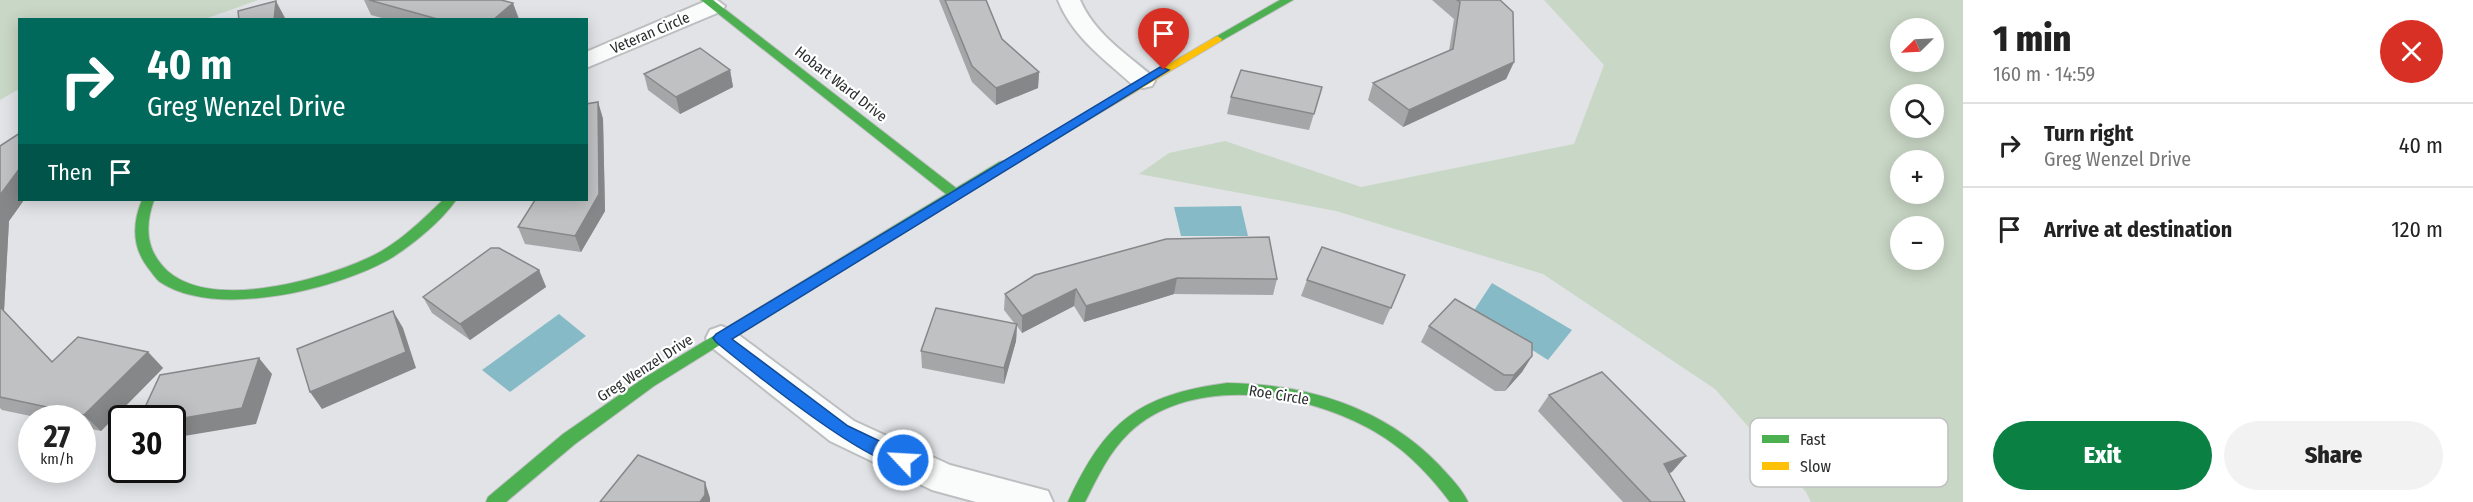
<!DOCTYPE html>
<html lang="en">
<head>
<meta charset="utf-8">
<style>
	body { margin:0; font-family:"Fira Sans Condensed",sans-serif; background:#f2f2f2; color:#222; height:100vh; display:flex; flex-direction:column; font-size:22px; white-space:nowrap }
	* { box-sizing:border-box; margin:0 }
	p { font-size:20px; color:#767676 }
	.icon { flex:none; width:33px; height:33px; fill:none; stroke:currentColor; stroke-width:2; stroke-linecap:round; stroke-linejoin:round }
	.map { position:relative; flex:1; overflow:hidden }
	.drawer { display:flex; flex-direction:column; background:#fff; width:510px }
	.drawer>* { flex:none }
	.guide { position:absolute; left:18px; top:18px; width:570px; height:183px; border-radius:0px; box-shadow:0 3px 15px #0003; background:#00695c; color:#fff; overflow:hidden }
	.needle { width:39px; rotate:246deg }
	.controls { position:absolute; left:1890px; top:18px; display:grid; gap:12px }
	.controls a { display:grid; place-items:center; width:54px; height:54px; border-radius:50%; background:#fff; box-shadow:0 3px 15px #0003; font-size:30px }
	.speed { position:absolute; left:18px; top:405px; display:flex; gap:12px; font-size:30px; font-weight:700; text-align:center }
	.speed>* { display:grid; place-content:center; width:78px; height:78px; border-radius:50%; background:#fff; box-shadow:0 3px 15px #0003; line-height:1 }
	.speed small { font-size:15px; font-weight:400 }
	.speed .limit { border:3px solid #111; border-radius:9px; background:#fff; color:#111 }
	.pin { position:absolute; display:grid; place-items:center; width:51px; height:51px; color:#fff; margin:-62px -26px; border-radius:50% 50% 50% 0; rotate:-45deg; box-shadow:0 0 6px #0007 }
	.pin .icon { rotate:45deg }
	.me { position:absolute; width:66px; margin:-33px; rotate:295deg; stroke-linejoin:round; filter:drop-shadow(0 0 4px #0008) }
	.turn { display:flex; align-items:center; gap:21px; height:126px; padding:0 30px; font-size:27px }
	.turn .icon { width:78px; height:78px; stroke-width:2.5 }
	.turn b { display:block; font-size:42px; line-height:51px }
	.then { display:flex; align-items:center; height:57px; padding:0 30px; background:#0003; gap:12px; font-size:22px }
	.round { display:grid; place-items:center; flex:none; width:63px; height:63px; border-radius:32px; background:#f2f2f2 }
	.headline { display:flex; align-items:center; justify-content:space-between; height:102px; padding:0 30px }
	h1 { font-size:36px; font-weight:800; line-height:45px }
	.action { display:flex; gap:12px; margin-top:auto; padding:12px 30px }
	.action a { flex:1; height:69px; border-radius:36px; background:#0b8043; color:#fff; font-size:24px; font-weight:800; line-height:69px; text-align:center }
	.action a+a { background:#f2f2f2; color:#222 }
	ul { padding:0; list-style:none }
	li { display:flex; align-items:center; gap:18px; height:84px; padding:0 30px; border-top:2px solid #e0e0e0 }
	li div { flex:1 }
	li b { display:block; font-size:22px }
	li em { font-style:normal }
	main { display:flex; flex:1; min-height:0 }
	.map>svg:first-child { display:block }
	.green { fill:#c9d7c6; fill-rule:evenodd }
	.water { fill:#87bac7 }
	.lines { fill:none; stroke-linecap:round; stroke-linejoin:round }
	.street-casing { stroke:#bcbec0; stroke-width:4 }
	.fast-casing { stroke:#bcbec0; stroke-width:2 }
	.slow-casing { stroke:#bcbec0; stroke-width:2 }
	.street { fill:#fafbfb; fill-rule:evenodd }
	.fast { fill:#4caf50; fill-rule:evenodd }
	.slow { fill:#ffc107; fill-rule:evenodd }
	.wall { fill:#a5a6a8 }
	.shaded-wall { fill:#868788 }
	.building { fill:#c0c1c3; stroke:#868788; stroke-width:1.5 }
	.route { fill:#1a73e8; stroke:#114b97; stroke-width:1.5 }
	.labels { text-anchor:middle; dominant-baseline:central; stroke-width:4.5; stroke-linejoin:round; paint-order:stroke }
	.street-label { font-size:15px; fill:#2a2c2d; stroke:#fff }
	.key { fill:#fff; stroke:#bfc0c0; stroke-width:1.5 }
	.key-label { font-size:16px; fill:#2a2c2d }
</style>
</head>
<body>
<main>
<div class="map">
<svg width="1963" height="502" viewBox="0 0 1963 502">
	<rect width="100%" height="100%" fill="#e1e3e6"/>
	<!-- green -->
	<g class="green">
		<polygon points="0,0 258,0 205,19 20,20 19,89 0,100"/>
		<path d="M1544,0H1963V502H1811L1806,492L1715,389L1543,274L1336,211L1139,174L1169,153L1225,141L1361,187L1574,144L1604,65ZM1900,28H1934V62H1900ZM1900,94H1934V128H1900ZM1900,160H1934V194H1900ZM1900,226H1934V260H1900Z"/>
	</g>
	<!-- water -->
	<g class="water">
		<polygon points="1241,206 1248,236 1181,236 1174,207"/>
		<polygon points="1492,283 1572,330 1548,360 1473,312"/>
		<polygon points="559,314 586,336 510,392 482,370"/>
	</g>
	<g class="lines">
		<!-- street casing -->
		<g class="street-casing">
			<g id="street">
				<polygon points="717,0 725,6 722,11 586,68 586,52 706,1"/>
				<path d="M1058,0H1080C1094,33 1125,53 1152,76L1155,81L1152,86L1143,88L1134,86C1106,60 1073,38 1058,0Z"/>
				<polygon points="721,326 732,330 854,421 950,465 1048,491 1053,502 976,502 932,490 830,441 710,346 706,338 710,330"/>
			</g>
		</g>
		<!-- fast casing -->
		<g class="fast-casing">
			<g id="fast">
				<polygon points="701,0 713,0 956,188 999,162 1003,161 1009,165 654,386 575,444 506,502 486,502 488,497 563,434 644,378 946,194"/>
				<polygon points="1280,0 1293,0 1221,41 1213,41 1212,39"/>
				<path d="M142,200H154C146,222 145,245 161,264C201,314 318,281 368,258C397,245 420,222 443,200H456C442,221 410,247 388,260C334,290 215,319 160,282C156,279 152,273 149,269C132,248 132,224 142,200Z"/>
				<path d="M1227,383C1306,384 1384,407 1440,466C1450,477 1462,489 1468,502H1450C1432,478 1411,455 1385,438C1317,393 1194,371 1129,433C1109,452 1097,478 1085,502H1068C1105,422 1138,395 1227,383Z"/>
			</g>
		</g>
		<!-- slow casing -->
		<g class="slow-casing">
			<polygon id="slow" points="1217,36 1222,39 1221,41 1007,168 1003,169 997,165"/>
		</g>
		<!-- street -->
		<use href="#street" class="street"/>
		<!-- fast -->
		<use href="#fast" class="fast"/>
		<!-- slow -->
		<use href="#slow" class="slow"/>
	</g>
	<!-- wall -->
	<g class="wall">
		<polygon points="364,0 501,0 519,19 389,20 371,15"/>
		<polygon points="939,0 986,0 1002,39 1039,72 1038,88 996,105 972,82"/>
		<polygon points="1432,0 1500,0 1514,62 1506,79 1403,127 1368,100 1373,83 1449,51 1454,19"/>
		<polygon points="730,70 733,87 680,114 648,90 644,74"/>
		<polygon points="1322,87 1309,130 1227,114 1231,97"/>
		<polygon points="598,102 603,119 605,211 581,252 525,244 518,227"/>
		<polygon points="0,146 20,200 24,200 9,221 4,311 52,361 148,352 163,368 101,431 82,427 82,418 40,418 2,410 0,408"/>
		<polygon points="539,270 546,287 470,340 432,313 423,297"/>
		<polygon points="1035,275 1277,279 1273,295 1174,294 1084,322 1074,306 1022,333 1017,326 1016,341 1004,384 922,368 921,351 1015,324 1004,310 1005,294"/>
		<polygon points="1405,275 1383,325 1301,296 1307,280"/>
		<polygon points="1429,326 1532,356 1522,372 1505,391 1495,391 1421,342"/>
		<polygon points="1549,395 1672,472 1669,473 1685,502 1623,502 1538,411"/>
	</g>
	<!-- shaded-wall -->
	<g class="shaded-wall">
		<polygon points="276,1 285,18 285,20 274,20"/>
		<polygon points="513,3 519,19 518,20 493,20"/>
		<polygon points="1514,62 1506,79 1403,127 1409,110"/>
		<polygon points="730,70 733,87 680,114 676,97"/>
		<polygon points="1039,72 1038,88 996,105 996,88"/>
		<polygon points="598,102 603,119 605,211 581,252 575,236"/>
		<polygon points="20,168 20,200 24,200 9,221 4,311 68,379 0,307 0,195"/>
		<polygon points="539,270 546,287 470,340 460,324"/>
		<polygon points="1177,278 1174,294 1084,322 1086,306"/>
		<polygon points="1076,289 1074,306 1022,333 1022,316"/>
		<polygon points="393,311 403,328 416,368 322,409 310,392"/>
		<polygon points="1017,324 1016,341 1004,384 1004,368"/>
		<polygon points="148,352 163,368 101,431 84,415"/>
		<polygon points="1532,356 1522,372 1505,391 1514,375"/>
		<polygon points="259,358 272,374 256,424 172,438 172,420"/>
		<polygon points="1686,456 1672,472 1651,480 1664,464"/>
		<polygon points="705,482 710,498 710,502 700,502"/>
	</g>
	<!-- building -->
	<g class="building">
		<polygon points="369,0 501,0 513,3 493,20 441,20"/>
		<polygon points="945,0 986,0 1002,39 1039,72 996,88 972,66"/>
		<polygon points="1457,0 1500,0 1513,12 1514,62 1409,110 1373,83 1453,49 1460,2"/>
		<polygon points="276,1 274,20 239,20 238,11"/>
		<polygon points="700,48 730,70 676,97 644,74"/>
		<polygon points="1241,70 1322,87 1314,114 1231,97"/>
		<polygon points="598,102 599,194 575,236 518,227 535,200 586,200 586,104"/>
		<polygon points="20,133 20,168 0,195 0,146"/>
		<polygon points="1269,237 1277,279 1177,278 1086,306 1076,289 1022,316 1005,294 1035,275 1166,239"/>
		<polygon points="1322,247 1405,275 1391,308 1307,280"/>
		<polygon points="491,248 499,248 539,270 460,324 423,297"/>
		<polygon points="1455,299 1532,343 1532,356 1514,375 1504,375 1429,326"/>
		<polygon points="0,307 52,362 78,337 148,352 84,415 0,397"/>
		<polygon points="936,308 1017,324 1004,368 921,351"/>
		<polygon points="393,311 406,352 310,392 297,349"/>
		<polygon points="259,358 242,408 172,420 172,418 140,418 160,375"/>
		<polygon points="1602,372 1686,456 1664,464 1685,502 1651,502 1549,395"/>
		<polygon points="638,455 705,482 705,495 700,502 600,502"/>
	</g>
	<!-- route -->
	<path class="route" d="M1160,67L1169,70L732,339L848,426L909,455L911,460L909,465C879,476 744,365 716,342L713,338L716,334Z"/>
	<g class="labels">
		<!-- street labels -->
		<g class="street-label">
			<text transform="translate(650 33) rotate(-23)">Veteran Circle</text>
			<text transform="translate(841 84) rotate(38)">Hobart Ward Drive</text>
			<text transform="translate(645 368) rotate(-33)">Greg Wenzel Drive</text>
			<text transform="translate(1279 395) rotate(9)">Roe Circle</text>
		</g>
	</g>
	<!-- legend -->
	<rect x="1750" y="418" width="198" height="69" rx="9" class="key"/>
	<rect x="1762" y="435" width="27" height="8" fill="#4caf50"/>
	<rect x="1762" y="462" width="27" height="8" fill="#ffc107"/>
	<g class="key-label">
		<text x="1800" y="445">Fast</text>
		<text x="1800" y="472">Slow</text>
	</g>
</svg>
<div class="controls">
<a><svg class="needle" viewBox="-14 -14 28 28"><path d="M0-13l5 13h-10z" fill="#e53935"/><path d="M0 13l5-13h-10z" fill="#767676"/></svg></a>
<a><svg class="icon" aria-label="search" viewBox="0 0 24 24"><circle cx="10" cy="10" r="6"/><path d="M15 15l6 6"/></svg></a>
<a>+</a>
<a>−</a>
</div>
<div class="speed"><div>27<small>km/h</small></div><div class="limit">30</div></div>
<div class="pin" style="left:1164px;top:70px;background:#d93025"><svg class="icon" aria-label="arrive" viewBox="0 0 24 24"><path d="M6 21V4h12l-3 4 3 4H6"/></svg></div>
<svg class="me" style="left:903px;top:460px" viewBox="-20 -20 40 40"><circle r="17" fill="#1a73e8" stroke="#fff" stroke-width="3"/><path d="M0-11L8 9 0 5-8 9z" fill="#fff"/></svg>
<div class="guide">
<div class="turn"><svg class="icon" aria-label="right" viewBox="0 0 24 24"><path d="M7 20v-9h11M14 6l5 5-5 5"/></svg><div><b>40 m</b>Greg Wenzel Drive</div></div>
<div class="then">Then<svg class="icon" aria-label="arrive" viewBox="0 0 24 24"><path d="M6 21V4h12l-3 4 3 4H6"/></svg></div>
</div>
</div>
<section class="drawer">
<div class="headline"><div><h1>1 min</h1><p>160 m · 14:59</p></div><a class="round" style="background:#d93025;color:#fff"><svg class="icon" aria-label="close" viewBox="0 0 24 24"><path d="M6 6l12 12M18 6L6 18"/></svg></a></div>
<ul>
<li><svg class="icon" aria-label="right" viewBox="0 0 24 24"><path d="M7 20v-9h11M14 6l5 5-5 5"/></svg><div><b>Turn right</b><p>Greg Wenzel Drive</p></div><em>40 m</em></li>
<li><svg class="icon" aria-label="arrive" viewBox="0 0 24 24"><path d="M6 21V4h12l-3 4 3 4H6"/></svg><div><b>Arrive at destination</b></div><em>120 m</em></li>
</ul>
<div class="action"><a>Exit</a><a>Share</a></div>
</section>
</main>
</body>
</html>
